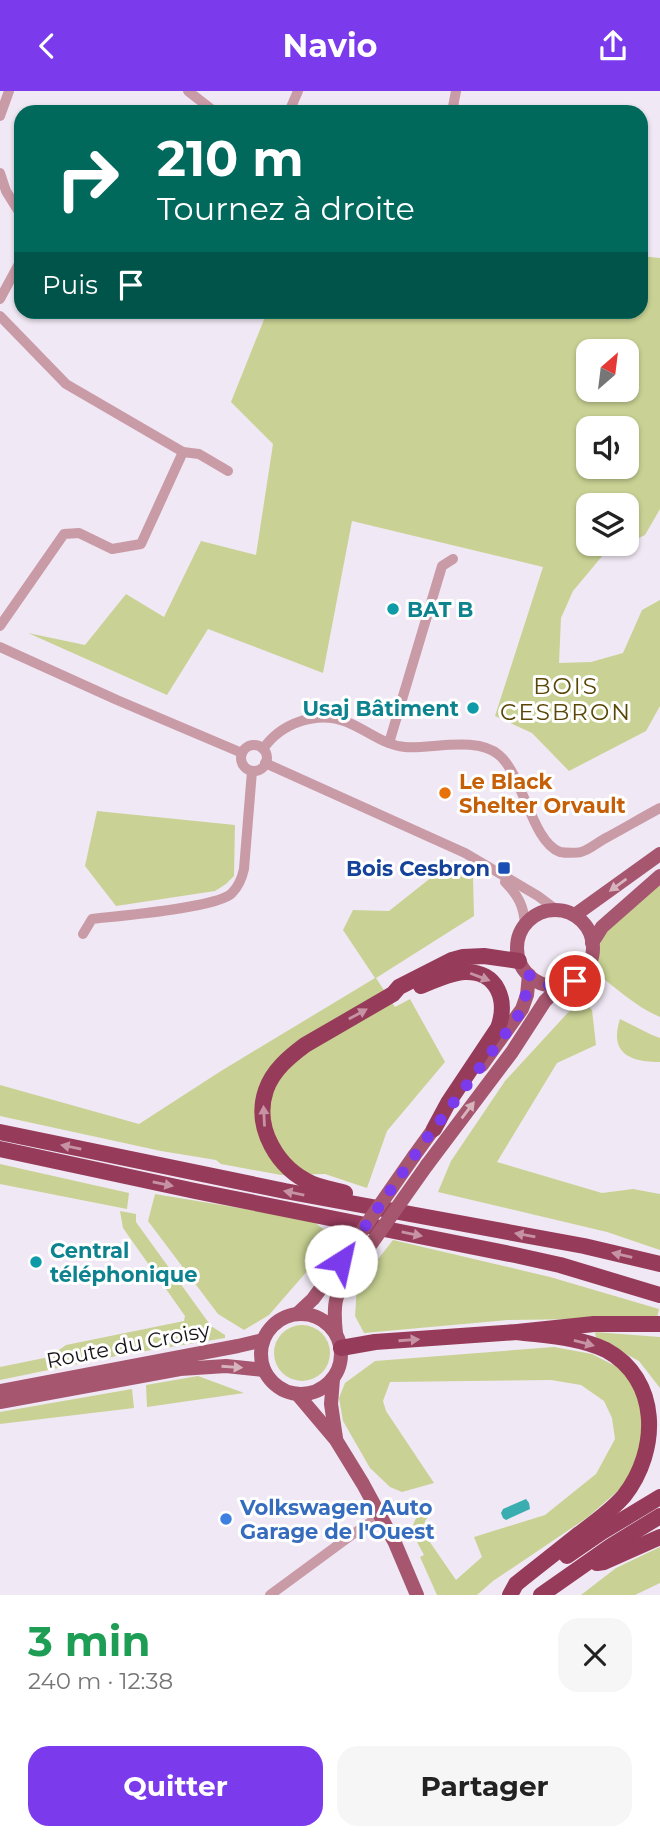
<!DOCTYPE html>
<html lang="fr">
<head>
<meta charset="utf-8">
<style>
	body { margin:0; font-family:Montserrat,sans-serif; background:#f6f6f6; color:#222; height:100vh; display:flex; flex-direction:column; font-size:26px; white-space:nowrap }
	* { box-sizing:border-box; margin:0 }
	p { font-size:23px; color:#767676 }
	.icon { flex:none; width:38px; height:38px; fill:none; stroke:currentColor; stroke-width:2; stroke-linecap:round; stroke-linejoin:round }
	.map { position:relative; height:1504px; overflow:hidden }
	.details { display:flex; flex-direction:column; background:#fff; flex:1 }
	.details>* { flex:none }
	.top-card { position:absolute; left:14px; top:14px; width:634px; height:214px; border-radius:21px; box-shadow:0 2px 5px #0004; background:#00695c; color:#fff; overflow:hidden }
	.needle { width:46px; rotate:28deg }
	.controls { position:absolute; left:576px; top:248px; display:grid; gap:14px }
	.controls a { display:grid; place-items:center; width:63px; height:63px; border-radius:14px; background:#fff; box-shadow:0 2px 5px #0004; font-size:35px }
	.pin { position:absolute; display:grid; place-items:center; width:60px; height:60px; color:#fff; margin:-30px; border:4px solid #fff; border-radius:50%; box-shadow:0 2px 7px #0007 }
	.me { position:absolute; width:77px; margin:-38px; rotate:35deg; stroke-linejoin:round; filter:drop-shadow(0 0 5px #0008) }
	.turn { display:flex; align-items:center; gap:24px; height:147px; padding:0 28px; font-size:32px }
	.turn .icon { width:91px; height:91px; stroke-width:2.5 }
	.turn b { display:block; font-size:49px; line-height:60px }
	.then { display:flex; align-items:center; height:66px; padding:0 28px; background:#0003; gap:14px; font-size:26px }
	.round { display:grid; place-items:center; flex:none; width:74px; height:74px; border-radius:21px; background:#f6f6f6 }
	.summary { display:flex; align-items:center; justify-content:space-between; height:119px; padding:0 28px }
	h1 { font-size:42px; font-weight:700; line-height:52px; color:#1e9e55 }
	.primary-button { display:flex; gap:14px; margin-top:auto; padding:14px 28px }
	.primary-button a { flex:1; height:80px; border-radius:21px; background:#7c3aed; color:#fff; font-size:28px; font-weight:700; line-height:80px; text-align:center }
	.primary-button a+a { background:#f6f6f6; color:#222 }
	header { display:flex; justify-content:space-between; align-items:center; height:91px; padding:0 28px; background:#7c3aed; color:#fff; font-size:32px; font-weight:700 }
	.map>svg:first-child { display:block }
	.green { fill:#c9d294; fill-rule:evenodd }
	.water { fill:#39adb0 }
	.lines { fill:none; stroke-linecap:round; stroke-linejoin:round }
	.minor { stroke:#c99ba7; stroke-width:10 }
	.major { stroke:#a6566f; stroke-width:14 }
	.highway { stroke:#973b5b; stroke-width:16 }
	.major-bridge { stroke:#a6566f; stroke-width:14 }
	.oneway { fill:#d7b3be }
	.oneway2 { fill:#c693a5 }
	.route { stroke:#7c3aed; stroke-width:12; stroke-dasharray:0 21.6 }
	.culture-dot { fill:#0f9aa8; stroke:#fff; stroke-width:2.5 }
	.food-dot { fill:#e8710a; stroke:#fff; stroke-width:2.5 }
	.transit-dot { fill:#1a4fb4; stroke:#fff; stroke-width:2.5 }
	.shop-dot { fill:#3f7fe0; stroke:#fff; stroke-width:2.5 }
	.labels { text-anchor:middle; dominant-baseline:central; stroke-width:6; stroke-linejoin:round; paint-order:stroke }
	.culture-label { font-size:21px; font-weight:bold; fill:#0d838f; stroke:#fff; text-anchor:start }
	.food-label { font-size:21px; font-weight:bold; fill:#c56008; stroke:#fff; text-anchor:start }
	.transit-label { font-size:21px; font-weight:bold; fill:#164399; stroke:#fff; text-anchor:end }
	.street-label { font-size:21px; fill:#181519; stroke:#fff }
	.shop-label { font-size:21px; font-weight:bold; fill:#366cbe; stroke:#fff; text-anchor:start }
	.neighbourhood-label { font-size:23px; letter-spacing:2px; fill:#5a4707; stroke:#fff }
</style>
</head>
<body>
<header><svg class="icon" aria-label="back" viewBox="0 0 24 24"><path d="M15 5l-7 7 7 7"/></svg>Navio<svg class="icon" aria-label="share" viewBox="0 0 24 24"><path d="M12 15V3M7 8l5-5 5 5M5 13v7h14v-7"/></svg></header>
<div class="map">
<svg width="660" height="1504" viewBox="0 0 660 1504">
	<rect width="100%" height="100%" fill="#f0e8f4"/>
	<!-- green -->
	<g class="green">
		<path d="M641,165L660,167V418L645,444L627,453L626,415H588V453H625L603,464L573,500L561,527L559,572L591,571L623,562L642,519L660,509V615L646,640L569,680L532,642L495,625L543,476L352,430L323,582L208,538L167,604L28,542L85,554L126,503L164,526L201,450L256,464L273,353L231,311L267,221L640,220ZM588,261H626V299H588ZM588,338H626V376H588Z"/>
		<polygon points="97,720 235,734 234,785 226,793 215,800 116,815 85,775"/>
		<polygon points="452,770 473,786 474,825 376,887 395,916 410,908 445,971 387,1040 367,1097 325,1083 281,1084 221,1073 216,1069 161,1060 0,1025 0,994 139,1033 221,980 375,887 343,839 353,819 389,820"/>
		<path d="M660,792V926C634,915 616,896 593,880C599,867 598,852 605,842Z"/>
		<polygon points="586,913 592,919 596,954 557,972 497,1071 602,1102 633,1098 660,1103 660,1159 607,1141 438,1101 451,1070 505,990 574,915"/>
		<path d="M620,928L652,944L660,947V971C629,971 609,962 620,928Z"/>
		<polygon points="0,1073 129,1102 127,1118 0,1093"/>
		<polygon points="155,1103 312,1129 335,1148 269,1224 244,1239 218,1223 148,1130"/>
		<polygon points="120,1120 136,1123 136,1131 211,1235 225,1244 225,1247 121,1264 0,1289 0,1276 49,1266 66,1254 184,1230 185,1225 123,1137"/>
		<polygon points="393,1149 550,1186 659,1218 657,1227 508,1229 364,1242 355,1225 357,1195"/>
		<circle cx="302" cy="1262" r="28"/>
		<polygon points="595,1241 660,1246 660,1297 639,1270 596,1247"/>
		<path d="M554,1256L592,1263L625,1280L640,1307L647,1344L638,1374L620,1398L588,1426L493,1490L477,1504H437L420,1466L424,1464C413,1443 406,1437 424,1417L428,1426L425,1430V1444L456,1489L482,1466L474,1446L545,1424L596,1383L615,1348L612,1327L604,1310L581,1294L551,1289L390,1291L383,1310L386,1320L434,1392L402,1401L390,1396L370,1377L343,1330L339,1307L345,1292L375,1270Z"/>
		<polygon points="198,1285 244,1302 147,1316 146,1294"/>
		<polygon points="132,1298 134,1317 0,1333 0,1321"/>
		<polygon points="660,1456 660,1492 635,1504 581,1504 616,1477"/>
	</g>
	<!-- water -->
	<polygon class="water" points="526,1408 529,1412 530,1418 506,1429 503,1427 501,1422 503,1418"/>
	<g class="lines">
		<!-- minor -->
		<g class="minor">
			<polyline points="188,0 215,21"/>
			<polyline points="289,21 298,0"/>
			<polyline points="452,21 456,0"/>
			<polyline points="0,25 9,0"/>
			<polyline points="0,82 6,100 21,124"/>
			<polyline points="0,208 21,169"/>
			<polyline points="0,225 66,293 183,361 199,363 228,380"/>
			<polyline points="0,535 64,443 79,442 112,458 141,453 183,361"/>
			<polyline points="0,556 117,609 242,662"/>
			<polyline points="389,652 442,475 453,468"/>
			<circle cx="254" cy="667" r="13"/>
			<path d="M263,658C281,632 317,619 347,631C367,639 383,654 405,656C432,658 477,645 499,664C523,684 532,751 560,761C565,762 577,762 581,761C589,759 597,752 604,748C623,738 641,727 660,717"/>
			<polyline points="265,672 465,762 538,805 554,817"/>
			<path d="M505,791C518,804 524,815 525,834"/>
			<path d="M83,843L92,828C117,825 218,817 232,802C239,795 242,787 244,778L252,680"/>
			<polyline points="270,1504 353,1443 371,1431 382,1426"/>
		</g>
		<!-- major -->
		<g class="major">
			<circle cx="555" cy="857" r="38"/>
			<polyline points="575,824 660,763"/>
			<polyline points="592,852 602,836 660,785"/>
			<polyline points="482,974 522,918 527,904 529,884"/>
			<polyline points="414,1065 440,1029"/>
			<polyline points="427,1074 512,961 545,910 559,896"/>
			<circle cx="301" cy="1263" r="40"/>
			<polyline points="297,1223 313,1208 341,1170"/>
			<path d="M336,1243C332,1206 336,1203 357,1173"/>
			<polyline points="333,1288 331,1313 336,1347"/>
			<polyline points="0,1300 238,1255 263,1249"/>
			<polyline points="298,1304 336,1349 363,1393 395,1452 417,1504"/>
			<polyline points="0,1311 180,1278 226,1275 264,1279"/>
		</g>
		<!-- highway -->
		<g class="highway">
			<path d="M421,895C435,889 450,882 465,881C498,880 508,910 498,937L448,1012L434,1038"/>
			<polyline points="0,1041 285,1100 584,1155 660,1173"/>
			<polyline points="0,1058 195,1100 515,1164 560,1174 660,1204"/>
			<path d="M345,1102C335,1099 323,1097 313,1093C278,1078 253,1037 266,999C273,979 289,966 305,954L393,903L399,896L452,869L463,866L484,865L519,870"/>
			<polyline points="341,1257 375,1251 517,1241 594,1233 660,1233"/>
			<polyline points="567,1465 602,1441 660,1406"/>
			<polyline points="597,1472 604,1471 660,1446"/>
			<path d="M510,1504L516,1493C537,1476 558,1460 579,1443C594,1432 611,1420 624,1405C660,1359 660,1288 606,1259C578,1246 547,1245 517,1241"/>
			<polyline points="541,1504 611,1455 660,1425"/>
		</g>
		<!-- major-bridge -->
		<g class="major-bridge">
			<polyline points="341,1170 414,1065"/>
			<polyline points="357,1173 427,1074"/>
		</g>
	</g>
	<!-- one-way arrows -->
	<defs><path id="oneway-solid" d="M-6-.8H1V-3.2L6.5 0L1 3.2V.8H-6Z" transform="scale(1.75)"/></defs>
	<g class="oneway">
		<use href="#oneway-solid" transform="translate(618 794) rotate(144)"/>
		<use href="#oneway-solid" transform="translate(468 1019) rotate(-53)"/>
		<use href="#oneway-solid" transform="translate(232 1276) rotate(4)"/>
	</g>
	<g class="oneway2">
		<use href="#oneway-solid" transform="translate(480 886) rotate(21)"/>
		<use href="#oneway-solid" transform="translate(358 923) rotate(-29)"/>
		<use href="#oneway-solid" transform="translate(264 1025) rotate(-93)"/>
		<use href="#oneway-solid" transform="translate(71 1056) rotate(-168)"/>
		<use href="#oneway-solid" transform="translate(163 1093) rotate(12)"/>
		<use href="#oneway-solid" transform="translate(294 1102) rotate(-169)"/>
		<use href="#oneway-solid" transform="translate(412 1143) rotate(11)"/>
		<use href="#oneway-solid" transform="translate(525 1144) rotate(-170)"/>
		<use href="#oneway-solid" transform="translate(622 1164) rotate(-167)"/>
		<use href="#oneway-solid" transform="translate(409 1249) rotate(-4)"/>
		<use href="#oneway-solid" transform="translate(584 1252) rotate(15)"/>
	</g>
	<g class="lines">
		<!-- route -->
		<path class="route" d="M341,1170L424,1051L515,930C524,915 527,902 529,884C545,895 557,899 575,890"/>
	</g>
	<!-- markers -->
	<g class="culture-dot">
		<circle cx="393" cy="518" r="7"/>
		<circle cx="473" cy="617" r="7"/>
		<circle cx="36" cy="1171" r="7"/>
	</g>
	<circle class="food-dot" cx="445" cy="702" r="7"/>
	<rect class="transit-dot" x="497" y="770" width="14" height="14" rx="3.5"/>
	<circle class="shop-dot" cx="226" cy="1428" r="7"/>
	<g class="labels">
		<!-- culture labels -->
		<g class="culture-label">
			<text x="407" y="518">BAT B</text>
			<text x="459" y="617" text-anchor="end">Usaj Bâtiment</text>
			<text x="50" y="1159">Central<tspan x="50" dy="24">téléphonique</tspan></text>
		</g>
		<!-- food labels -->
		<g class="food-label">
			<text x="459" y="690">Le Black<tspan x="459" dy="24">Shelter Orvault</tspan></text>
		</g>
		<!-- transit labels -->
		<g class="transit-label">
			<text x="490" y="777">Bois Cesbron</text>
		</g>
		<!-- street labels -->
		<g class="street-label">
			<text transform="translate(128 1254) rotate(-11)">Route du Croisy</text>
		</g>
		<!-- shop labels -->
		<g class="shop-label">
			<text x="240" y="1416">Volkswagen Auto<tspan x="240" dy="24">Garage de l'Ouest</tspan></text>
		</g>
		<!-- neighbourhood labels -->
		<g class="neighbourhood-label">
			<text x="566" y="595">BOIS<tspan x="566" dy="26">CESBRON</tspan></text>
		</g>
	</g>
</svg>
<div class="controls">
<a><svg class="needle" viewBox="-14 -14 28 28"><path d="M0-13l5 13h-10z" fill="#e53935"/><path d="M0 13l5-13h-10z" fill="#767676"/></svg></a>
<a><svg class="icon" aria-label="sound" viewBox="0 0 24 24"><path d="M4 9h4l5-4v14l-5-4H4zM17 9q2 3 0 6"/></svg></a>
<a><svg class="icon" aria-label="layers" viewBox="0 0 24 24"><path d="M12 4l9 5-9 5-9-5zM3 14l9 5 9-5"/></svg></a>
</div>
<div class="pin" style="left:575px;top:890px;background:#d93025"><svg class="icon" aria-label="arrive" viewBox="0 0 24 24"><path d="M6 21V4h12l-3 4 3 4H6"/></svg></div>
<svg class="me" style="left:341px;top:1170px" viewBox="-20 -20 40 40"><circle r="19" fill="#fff"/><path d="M0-13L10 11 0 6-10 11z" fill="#7c3aed"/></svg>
<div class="top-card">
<div class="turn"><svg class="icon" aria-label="right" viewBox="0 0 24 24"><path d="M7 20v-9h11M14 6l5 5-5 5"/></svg><div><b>210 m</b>Tournez à droite</div></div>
<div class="then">Puis<svg class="icon" aria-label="arrive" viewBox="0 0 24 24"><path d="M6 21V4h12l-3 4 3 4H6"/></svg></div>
</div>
</div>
<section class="details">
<div class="summary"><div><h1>3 min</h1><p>240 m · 12:38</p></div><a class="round"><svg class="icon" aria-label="close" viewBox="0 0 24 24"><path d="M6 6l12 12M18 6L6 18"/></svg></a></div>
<div class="primary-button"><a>Quitter</a><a>Partager</a></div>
</section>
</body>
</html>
